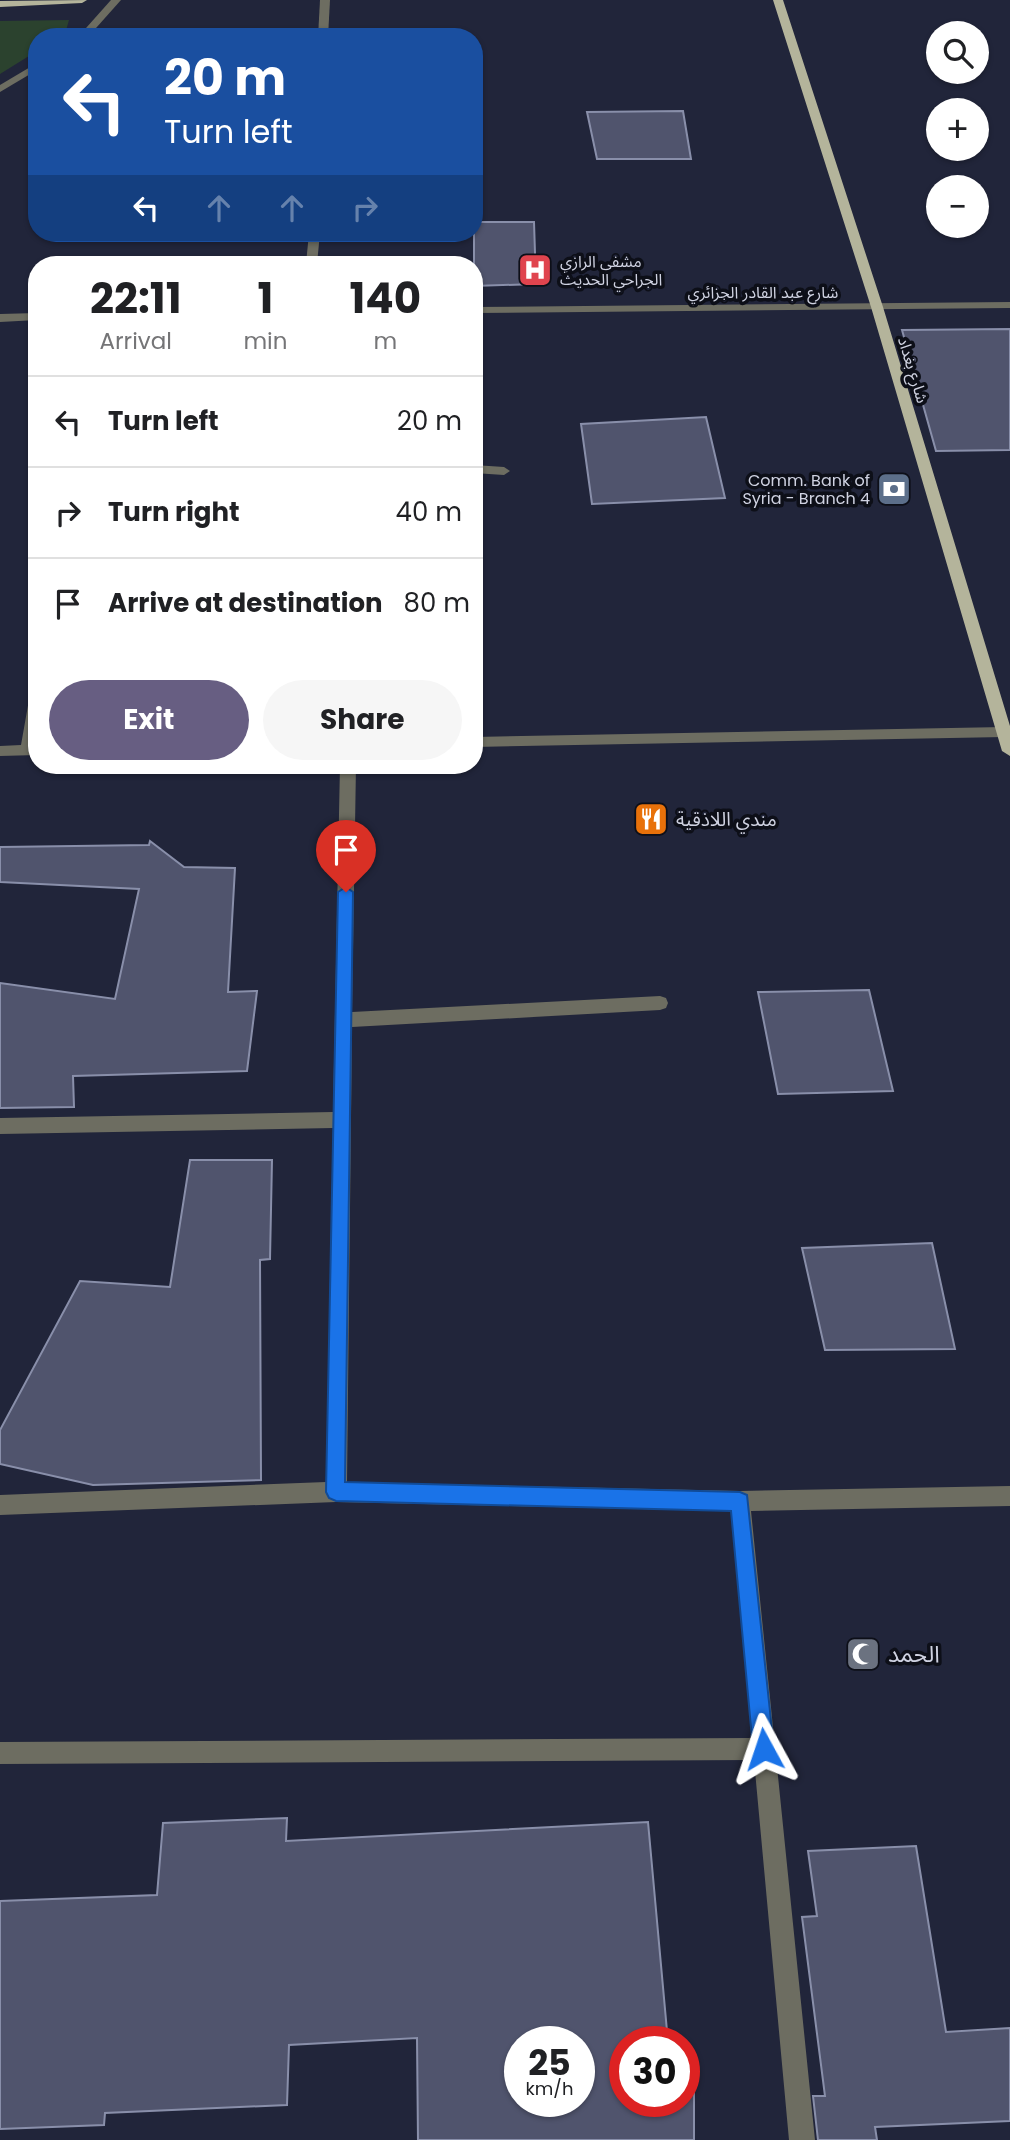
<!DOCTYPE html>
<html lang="en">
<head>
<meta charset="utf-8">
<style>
	body { margin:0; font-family:Poppins,"Noto Sans Arabic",sans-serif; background:#f6f6f6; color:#202124; height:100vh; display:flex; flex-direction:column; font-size:26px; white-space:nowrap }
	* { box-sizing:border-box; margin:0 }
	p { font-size:23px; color:#757577 }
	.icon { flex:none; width:38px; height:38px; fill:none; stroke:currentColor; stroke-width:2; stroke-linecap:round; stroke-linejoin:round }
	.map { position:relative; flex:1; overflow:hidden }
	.details { position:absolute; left:28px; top:256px; width:455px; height:518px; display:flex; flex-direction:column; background:#fff; border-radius:28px; box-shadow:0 2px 5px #0004 }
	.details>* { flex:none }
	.banner { position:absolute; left:28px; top:28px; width:455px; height:214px; border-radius:28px; box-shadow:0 2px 5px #0004; background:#1a4fa0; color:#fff; overflow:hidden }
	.fabs { position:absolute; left:926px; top:21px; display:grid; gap:14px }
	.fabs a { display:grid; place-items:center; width:63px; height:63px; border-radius:50%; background:#fff; box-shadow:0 2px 5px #0004; font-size:35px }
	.speed { position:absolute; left:504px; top:2026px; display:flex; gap:14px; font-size:35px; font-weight:700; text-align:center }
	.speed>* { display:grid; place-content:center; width:91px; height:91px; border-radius:50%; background:#fff; box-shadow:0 2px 5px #0004; line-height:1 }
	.speed small { font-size:18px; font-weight:400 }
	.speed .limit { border:10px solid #d22; background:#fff; color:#111 }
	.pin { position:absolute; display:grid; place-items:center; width:60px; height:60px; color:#fff; margin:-72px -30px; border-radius:50% 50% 50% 0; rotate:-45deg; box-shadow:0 0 7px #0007 }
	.pin .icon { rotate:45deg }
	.me { position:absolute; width:77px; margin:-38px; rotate:355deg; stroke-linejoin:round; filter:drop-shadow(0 0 5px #0008) }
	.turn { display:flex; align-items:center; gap:24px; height:147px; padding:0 21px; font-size:32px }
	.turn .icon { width:91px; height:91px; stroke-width:2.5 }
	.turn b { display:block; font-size:49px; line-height:60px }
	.lanes { display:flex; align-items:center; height:66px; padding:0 21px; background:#0003; justify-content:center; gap:35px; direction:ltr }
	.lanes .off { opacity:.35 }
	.eta { display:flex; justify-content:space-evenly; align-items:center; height:119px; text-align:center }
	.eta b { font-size:42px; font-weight:700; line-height:49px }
	.action { display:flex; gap:14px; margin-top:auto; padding:14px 21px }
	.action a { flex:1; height:80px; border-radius:42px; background:#675e82; color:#fff; font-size:28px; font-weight:700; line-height:80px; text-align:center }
	.action a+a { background:#f6f6f6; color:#202124 }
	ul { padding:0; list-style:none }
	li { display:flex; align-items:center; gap:21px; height:91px; padding:0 21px; border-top:2px solid #e0e0e0 }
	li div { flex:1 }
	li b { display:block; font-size:26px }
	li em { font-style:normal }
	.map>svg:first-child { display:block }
	.green { fill:#2b422e }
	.building { fill:#50546d; stroke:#898faa; stroke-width:2; fill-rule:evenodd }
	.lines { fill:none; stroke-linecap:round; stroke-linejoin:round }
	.minor { fill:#6d6d61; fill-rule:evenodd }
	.major { fill:#b4b49b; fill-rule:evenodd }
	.route { fill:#1a73e8; stroke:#114b97; stroke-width:2 }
	.labels { text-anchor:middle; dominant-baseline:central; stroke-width:7; stroke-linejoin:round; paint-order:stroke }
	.far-poi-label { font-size:16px; fill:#cfd2e1; stroke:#0d0f18; text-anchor:start }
	.far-street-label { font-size:16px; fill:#cfd2e1; stroke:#0d0f18 }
	.poi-label { font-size:19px; fill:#cfd2e1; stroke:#0d0f18; text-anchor:start }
	.near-poi-label { font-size:23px; fill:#cfd2e1; stroke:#0d0f18; text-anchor:start }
</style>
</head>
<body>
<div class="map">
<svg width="1010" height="2140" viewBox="0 0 1010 2140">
	<rect width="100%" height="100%" fill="#21253a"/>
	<!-- green -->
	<polygon class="green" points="69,20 65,34 37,37 37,51 0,74 0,21"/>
	<!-- building -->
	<g class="building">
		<polygon points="683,111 691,159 597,159 587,112"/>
		<polygon points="474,222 534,222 536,284 474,286"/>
		<polygon points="1010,329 1010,450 936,451 902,330"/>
		<polygon points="706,417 725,498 592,504 581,424"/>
		<polygon points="150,841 184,867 235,868 228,992 257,991 247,1071 73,1076 74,1107 0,1108 0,983 115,999 139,889 0,882 0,847 149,845"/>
		<polygon points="869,990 893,1091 778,1094 758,992"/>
		<polygon points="190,1160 272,1160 270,1259 260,1260 261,1480 93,1485 0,1464 0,1430 80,1281 170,1287"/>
		<polygon points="932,1243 955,1349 825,1350 802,1248"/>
		<path d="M287,1818L286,1841L648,1822L668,2042H625V2102H684V2079L694,2078V2140H418L417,2038L289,2045L287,2105L105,2113L104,2125L0,2129V1901L157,1895L163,1823ZM520,2042H579V2102H520Z"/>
		<polygon points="916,1846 946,2032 1010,2028 1010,2121 875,2127 877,2140 818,2140 813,2096 825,2096 802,1917 817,1916 808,1851"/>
	</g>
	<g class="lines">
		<!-- minor -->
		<g class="minor">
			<polygon points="111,0 121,0 88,37 78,37"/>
			<polygon points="320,0 330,0 328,37 318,37"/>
			<polygon points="37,63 37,70 0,92 0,85"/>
			<polygon points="309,233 320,233 317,264 306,264"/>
			<polygon points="1010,302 1010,308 474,313 474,307"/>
			<polygon points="37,313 37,320 0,322 0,314"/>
			<polygon points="474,465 504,467 510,471 504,475 474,473"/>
			<polygon points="37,689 37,755 0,756 0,746 21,745 30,694"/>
			<polygon points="1004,727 1010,730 1009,736 1004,737 474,747 474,737"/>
			<polygon points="340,765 356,765 352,1012 660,996 666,998 668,1003 666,1008 660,1010 352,1027 347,1482 740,1491 1010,1486 1010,1506 751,1511 815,2140 789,2140 754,1760 0,1764 0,1742 752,1738 731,1511 336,1502 0,1515 0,1495 326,1482 333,1128 0,1134 0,1118 333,1112"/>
		</g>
		<!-- major -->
		<g class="major">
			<polygon points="87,0 82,3 0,7 0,1"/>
			<polygon points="773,0 783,0 883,307 1010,726 1010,756 1002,751 871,307"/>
		</g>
	</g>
	<!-- route -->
	<polygon class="route" points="346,887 353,892 345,1482 740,1492 747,1495 774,1749 771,1756 764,1759 756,1756 753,1749 731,1511 336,1501 329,1498 326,1492 338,892"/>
	<!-- icons -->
	<defs>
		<g id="hospital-square" transform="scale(1.75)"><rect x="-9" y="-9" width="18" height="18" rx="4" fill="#e0444e" stroke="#0d0f18"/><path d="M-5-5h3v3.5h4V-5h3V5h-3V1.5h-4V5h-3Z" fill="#fff"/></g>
		<g id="bank-square" transform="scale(1.75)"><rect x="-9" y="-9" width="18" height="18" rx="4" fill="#5c6f8a" stroke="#0d0f18"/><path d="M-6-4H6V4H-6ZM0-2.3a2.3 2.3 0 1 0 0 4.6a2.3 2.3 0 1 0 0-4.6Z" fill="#fff"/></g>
		<g id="restaurant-square" transform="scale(1.75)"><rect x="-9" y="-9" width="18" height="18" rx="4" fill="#e8710a" stroke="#0d0f18"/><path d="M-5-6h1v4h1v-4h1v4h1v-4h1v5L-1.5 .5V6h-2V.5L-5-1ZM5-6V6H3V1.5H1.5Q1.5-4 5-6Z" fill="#fff"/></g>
		<g id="mosque-square" transform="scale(1.75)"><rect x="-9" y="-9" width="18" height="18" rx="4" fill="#6b7280" stroke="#0d0f18"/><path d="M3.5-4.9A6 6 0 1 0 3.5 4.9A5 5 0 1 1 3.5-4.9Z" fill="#fff"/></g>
	</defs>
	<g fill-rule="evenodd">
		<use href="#hospital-square" x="535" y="270"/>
		<use href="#bank-square" x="894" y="489"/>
		<use href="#restaurant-square" x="651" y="819"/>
		<use href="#mosque-square" x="863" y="1654"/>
	</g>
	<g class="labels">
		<!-- far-poi labels -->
		<g class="far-poi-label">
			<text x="560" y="261">مشفى الرازي<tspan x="560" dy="18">الجراحي الحديث</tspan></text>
			<text x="870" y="480" text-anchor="end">Comm. Bank of<tspan x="870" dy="18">Syria - Branch 4</tspan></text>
		</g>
		<!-- far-street labels -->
		<g class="far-street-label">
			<text x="763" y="292">شارع عبد القادر الجزائري</text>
			<text transform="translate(913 370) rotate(73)">شارع بغداد</text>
		</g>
		<!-- poi labels -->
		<g class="poi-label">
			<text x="676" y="819">مندي اللاذقية</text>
		</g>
		<!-- near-poi labels -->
		<g class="near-poi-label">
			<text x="888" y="1654">الحمد</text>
		</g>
	</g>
</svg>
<div class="fabs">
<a><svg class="icon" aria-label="search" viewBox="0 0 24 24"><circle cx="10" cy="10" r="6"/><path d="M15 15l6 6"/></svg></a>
<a>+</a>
<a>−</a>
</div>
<div class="speed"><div>25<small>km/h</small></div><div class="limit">30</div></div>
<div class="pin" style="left:346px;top:892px;background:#d93025"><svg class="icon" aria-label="arrive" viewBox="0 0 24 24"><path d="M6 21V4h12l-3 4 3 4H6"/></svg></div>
<svg class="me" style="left:764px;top:1749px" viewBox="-20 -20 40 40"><path d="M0-17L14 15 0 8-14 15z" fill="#1a73e8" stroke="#fff" stroke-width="4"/></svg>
<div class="banner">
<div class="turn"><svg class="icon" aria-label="left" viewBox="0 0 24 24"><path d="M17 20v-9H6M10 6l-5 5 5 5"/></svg><div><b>20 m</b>Turn left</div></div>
<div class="lanes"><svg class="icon" aria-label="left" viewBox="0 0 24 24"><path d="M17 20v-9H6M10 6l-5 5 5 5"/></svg><svg class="icon off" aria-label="ahead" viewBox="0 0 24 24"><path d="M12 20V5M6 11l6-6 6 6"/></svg><svg class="icon off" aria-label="ahead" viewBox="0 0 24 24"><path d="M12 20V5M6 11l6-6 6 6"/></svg><svg class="icon off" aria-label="right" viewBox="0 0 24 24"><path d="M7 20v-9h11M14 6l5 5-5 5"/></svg></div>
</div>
<section class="details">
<div class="eta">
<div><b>22:11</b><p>Arrival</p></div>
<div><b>1</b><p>min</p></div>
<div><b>140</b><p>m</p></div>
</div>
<ul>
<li><svg class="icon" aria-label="left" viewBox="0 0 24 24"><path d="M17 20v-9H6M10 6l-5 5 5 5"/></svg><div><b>Turn left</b></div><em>20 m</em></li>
<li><svg class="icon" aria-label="right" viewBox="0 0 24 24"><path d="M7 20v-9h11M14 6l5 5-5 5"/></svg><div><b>Turn right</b></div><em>40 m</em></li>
<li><svg class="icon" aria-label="arrive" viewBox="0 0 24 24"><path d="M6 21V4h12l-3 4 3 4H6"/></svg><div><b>Arrive at destination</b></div><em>80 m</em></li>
</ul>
<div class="action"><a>Exit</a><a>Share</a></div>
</section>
</div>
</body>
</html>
